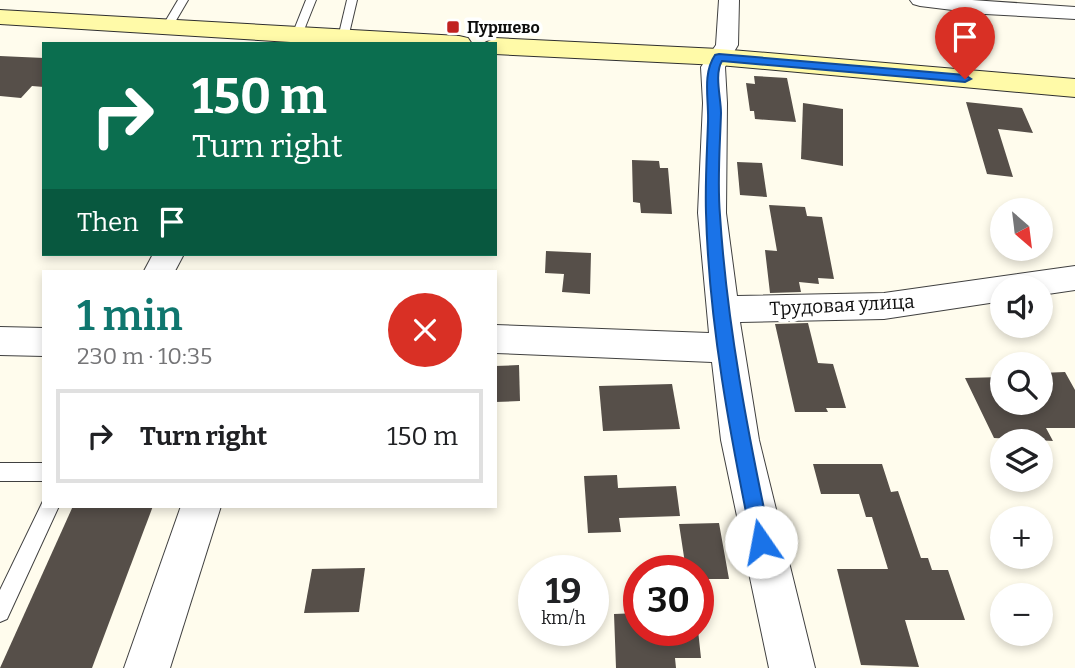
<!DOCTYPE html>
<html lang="en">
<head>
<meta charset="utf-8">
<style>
	body { margin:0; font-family:Bitter,serif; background:#f6f6f6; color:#202124; height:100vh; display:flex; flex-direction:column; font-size:26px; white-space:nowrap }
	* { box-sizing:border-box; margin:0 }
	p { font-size:23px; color:#757577 }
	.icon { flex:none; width:38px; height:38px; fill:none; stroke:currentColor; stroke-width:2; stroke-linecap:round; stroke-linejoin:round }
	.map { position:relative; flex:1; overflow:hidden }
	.drawer { position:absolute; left:42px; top:270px; width:455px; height:238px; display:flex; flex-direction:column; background:#fff; border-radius:0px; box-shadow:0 4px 10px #0003 }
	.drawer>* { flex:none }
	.guide { position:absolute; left:42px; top:42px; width:455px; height:214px; border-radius:0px; box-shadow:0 4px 10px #0003; background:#0b6e4f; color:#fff; overflow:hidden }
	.needle { width:46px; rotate:152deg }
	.tools { position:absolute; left:990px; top:198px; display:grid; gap:14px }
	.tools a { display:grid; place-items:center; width:63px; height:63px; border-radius:50%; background:#fff; box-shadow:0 4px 10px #0003; font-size:35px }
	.speed { position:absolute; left:518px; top:555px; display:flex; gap:14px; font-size:35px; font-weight:700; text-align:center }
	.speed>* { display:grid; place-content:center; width:91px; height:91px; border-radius:50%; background:#fff; box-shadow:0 4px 10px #0003; line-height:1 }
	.speed small { font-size:18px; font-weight:400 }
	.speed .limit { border:10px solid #d22; background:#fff; color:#111 }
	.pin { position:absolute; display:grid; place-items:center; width:60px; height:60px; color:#fff; margin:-72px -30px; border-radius:50% 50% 50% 0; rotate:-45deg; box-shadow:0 0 7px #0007 }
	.pin .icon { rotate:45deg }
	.me { position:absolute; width:77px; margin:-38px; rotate:348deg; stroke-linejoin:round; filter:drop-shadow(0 0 5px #0008) }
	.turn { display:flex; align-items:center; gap:24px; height:147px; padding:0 35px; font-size:32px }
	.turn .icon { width:91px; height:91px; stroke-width:2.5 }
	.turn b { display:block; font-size:49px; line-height:60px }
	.then { display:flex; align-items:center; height:66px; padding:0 35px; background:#0003; gap:14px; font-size:26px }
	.round { display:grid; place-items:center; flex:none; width:74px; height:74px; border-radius:37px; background:#f6f6f6 }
	.head { display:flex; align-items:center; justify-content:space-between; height:119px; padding:0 35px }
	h1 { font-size:42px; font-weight:600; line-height:52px; color:#0f766e }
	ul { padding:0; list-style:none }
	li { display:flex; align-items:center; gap:21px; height:94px; margin:0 14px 10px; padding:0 21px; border:4px solid #e0e0e0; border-radius:0px }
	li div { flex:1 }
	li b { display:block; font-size:26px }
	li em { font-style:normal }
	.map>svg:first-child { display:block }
	.building { fill:#564f49 }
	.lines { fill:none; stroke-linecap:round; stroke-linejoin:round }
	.service-casing { stroke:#404040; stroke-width:2 }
	.minor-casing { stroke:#404040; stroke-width:2 }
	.secondary-casing { stroke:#2f2f2f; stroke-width:2 }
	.service { fill:#fff; fill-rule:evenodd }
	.minor { fill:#fff; fill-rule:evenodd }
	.secondary { fill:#fffaa8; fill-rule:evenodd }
	.route { fill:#1a73e8; stroke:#114b97; stroke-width:2 }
	.poi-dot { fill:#c12220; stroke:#fff; stroke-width:2.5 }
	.labels { text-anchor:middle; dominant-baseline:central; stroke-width:7; stroke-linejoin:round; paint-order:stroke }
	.far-poi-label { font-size:16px; font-weight:bold; fill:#0d0d0d; stroke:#fff; text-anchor:start }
	.street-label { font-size:19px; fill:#0d0d0d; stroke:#fff }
</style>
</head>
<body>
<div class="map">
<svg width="1075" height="668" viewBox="0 0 1075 668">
	<rect width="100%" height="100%" fill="#fffced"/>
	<!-- building -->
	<g class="building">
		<polygon points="0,56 44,58 44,87 32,86 21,98 0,96"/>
		<polygon points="754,76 787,78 796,122 755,119 754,111 750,111 746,83 755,84"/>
		<polygon points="966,102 1022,108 1033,133 998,129 1013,177 987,174"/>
		<polygon points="803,103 843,109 843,166 801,159"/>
		<polygon points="632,160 659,161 660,168 668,168 672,214 641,213 640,203 633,202"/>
		<polygon points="737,162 762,163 767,197 740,195"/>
		<polygon points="769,205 805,207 807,216 822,217 834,279 818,278 819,284 799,282 801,292 770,293 765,250 777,251"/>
		<polygon points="546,251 591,253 590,294 562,292 564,274 545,273"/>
		<polygon points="808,323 818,363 833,364 846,408 826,408 828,412 795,412 775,324"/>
		<polygon points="519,365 520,401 495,402 495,366"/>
		<polygon points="1065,372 1075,390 1075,428 1046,428 1053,441 994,438 965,378 1003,377 1003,402 1041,402 1041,373"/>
		<polygon points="672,384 680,429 603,431 599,386"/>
		<polygon points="813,464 882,464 891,492 898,491 921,558 928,558 932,570 948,570 965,620 905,620 919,667 861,665 837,569 888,569 872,517 866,517 859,494 821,494"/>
		<polygon points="617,475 618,488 676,486 680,516 619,518 621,532 588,533 584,476"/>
		<polygon points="73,506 153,506 92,668 0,668"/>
		<polygon points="719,523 729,579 698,579 698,570 686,570 679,524"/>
		<polygon points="365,568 359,612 304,613 312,569"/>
		<polygon points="639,613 639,630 698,630 701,658 675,658 676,668 616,668 614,614"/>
	</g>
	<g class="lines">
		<!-- service casing -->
		<g class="service-casing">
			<g id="service">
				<polygon points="178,0 188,0 171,29 163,29 162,27"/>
				<polygon points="306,0 316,0 302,35 293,37 292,35"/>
				<polygon points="347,0 357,0 348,38 343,41 338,38"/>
				<rect x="0" y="463" width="44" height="18"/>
				<polygon points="44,499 44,506 59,506 7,619 0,622 0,590"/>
			</g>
		</g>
		<!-- minor casing -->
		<g class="minor-casing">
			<g id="minor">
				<polygon points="719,0 739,0 738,45 725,67 727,103 726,213 737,296 884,293 1075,266 1075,290 1041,295 1041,287 1003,287 1003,301 884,319 740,322 759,440 815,668 769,668 721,440 712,362 495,353 495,325 709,333 698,213 703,103 701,67 716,45"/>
				<polygon points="910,0 972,0 1075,7 1075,19 985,14 920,6 913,4"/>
				<polygon points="153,254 184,254 175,271 144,271"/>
				<polygon points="0,327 44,328 44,356 0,355"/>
				<polygon points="181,506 221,506 170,668 124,668"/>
			</g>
		</g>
		<!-- secondary casing -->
		<g class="secondary-casing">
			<g id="secondary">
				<polygon points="0,10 459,36 468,38 472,44 323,44 0,24"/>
				<polygon points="495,38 719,49 1075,79 1075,97 719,65 495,54 495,44 483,44"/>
			</g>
		</g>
		<!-- service -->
		<use href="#service" class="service"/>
		<!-- minor -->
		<use href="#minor" class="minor"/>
		<!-- secondary -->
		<use href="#secondary" class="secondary"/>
	</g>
	<!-- route -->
	<path class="route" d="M719,54L965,75L971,79L965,82L722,61C714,74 721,98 721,113C720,147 717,181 720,215C727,325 748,434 771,542L768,549L761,552L754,549L752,542C730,434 709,324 706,213C705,183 707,152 708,122C709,100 702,74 715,55Z"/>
	<!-- markers -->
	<rect class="poi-dot" x="446" y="20" width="14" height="14" rx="3.5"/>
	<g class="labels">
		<!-- far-poi labels -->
		<g class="far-poi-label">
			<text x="467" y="27">Пуршево</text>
		</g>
		<!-- street labels -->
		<g class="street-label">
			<text transform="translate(842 305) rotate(-3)">Трудовая улица</text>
		</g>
	</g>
</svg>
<div class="tools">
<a><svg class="needle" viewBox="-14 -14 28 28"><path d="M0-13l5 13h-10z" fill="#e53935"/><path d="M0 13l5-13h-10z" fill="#757577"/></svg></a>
<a><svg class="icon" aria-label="sound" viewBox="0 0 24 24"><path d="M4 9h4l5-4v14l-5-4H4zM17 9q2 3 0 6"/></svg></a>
<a><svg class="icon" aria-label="search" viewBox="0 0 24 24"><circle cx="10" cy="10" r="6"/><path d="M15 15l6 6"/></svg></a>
<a><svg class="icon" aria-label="layers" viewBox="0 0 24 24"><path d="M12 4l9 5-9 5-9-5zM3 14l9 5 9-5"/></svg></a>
<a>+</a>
<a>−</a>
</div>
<div class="speed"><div>19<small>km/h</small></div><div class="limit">30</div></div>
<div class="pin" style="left:965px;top:79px;background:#d93025"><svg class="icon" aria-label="arrive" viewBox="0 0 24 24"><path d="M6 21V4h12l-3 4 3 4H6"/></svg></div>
<svg class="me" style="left:761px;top:542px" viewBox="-20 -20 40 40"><circle r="19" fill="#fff"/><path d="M0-13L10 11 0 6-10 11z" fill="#1a73e8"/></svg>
<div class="guide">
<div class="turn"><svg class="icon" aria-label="right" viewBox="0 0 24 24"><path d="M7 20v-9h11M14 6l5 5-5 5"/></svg><div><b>150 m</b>Turn right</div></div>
<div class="then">Then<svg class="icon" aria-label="arrive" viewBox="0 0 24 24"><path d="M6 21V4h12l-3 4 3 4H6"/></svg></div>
</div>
<section class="drawer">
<div class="head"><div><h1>1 min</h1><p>230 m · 10:35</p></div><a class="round" style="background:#d93025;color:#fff"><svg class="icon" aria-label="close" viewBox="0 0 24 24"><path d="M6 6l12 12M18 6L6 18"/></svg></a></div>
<ul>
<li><svg class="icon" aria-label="right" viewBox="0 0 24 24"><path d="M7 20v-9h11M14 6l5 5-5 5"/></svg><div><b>Turn right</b></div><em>150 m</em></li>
</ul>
</section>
</div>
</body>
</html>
